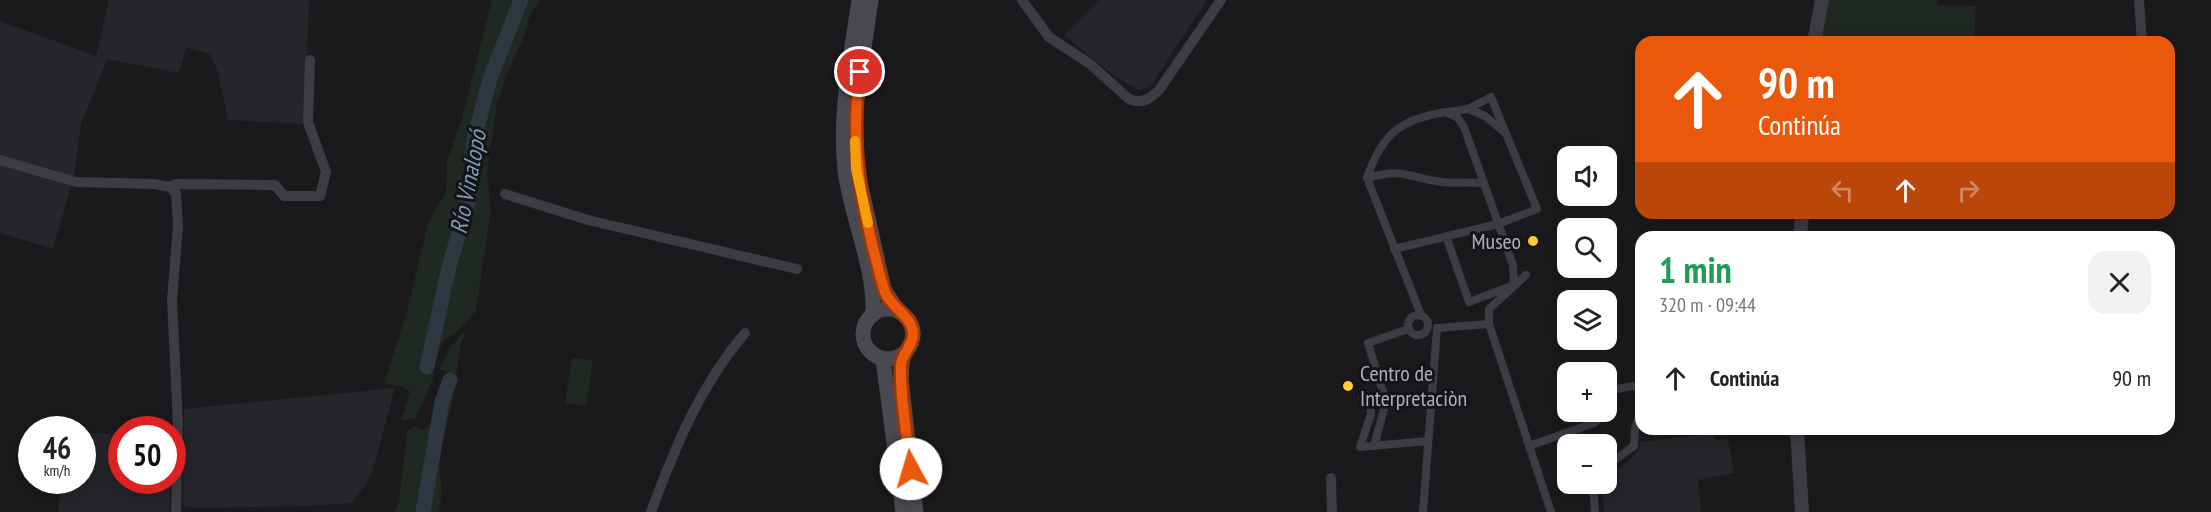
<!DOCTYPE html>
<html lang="es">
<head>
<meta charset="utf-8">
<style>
	body { margin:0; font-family:"PT Sans Narrow",sans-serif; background:#f2f2f2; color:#222; height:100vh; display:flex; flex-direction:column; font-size:22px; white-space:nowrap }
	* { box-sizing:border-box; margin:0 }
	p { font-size:20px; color:#767676 }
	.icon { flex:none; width:33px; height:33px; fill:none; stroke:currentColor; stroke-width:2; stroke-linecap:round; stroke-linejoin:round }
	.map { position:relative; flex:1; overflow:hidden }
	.panel { position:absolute; left:1635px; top:231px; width:540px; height:204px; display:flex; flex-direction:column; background:#fff; border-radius:18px; box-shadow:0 3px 15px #0003 }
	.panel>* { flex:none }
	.hud { position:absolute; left:1635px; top:36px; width:540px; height:183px; border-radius:18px; box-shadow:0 3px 15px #0003; background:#ea580c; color:#fff; overflow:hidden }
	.fabs { position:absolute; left:1557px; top:146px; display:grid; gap:12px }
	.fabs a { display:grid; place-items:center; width:60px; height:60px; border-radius:12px; background:#fff; box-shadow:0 3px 15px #0003; font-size:30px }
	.speed { position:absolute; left:18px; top:416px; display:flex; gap:12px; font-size:30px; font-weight:700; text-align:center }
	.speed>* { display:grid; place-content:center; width:78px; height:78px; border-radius:50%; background:#fff; box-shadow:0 3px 15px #0003; line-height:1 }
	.speed small { font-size:15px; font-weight:400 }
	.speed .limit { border:9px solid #d22; background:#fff; color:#111 }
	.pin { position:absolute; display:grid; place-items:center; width:51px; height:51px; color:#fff; margin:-26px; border:3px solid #fff; border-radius:50%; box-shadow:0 2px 6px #0007 }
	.me { position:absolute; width:66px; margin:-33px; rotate:354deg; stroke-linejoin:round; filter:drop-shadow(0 0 4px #0008) }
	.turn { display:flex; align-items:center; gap:21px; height:126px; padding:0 24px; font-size:27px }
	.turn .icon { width:78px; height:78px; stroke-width:2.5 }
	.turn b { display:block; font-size:42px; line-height:51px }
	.lanes { display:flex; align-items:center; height:57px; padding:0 24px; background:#0003; justify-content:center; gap:30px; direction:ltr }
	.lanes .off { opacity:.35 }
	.round { display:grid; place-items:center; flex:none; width:63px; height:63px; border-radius:18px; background:#f2f2f2 }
	.head { display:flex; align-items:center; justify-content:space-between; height:102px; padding:0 24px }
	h1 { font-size:36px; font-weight:700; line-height:45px; color:#1e9e55 }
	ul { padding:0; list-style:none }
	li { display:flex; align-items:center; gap:18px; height:90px; padding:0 24px }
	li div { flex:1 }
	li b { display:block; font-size:22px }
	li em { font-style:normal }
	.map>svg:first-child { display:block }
	.built { fill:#262529 }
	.green { fill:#1f2821 }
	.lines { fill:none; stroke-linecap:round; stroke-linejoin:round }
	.river { stroke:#2e3742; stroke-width:15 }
	.pedestrian { stroke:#3c3c43; stroke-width:8 }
	.minor { stroke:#3c3c43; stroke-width:10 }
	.tertiary { stroke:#3c3c43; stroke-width:14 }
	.secondary { stroke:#484951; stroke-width:15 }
	.route-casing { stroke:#983908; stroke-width:15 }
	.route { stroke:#ea580c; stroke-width:10 }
	.slow { stroke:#f59e0b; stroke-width:10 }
	.poi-dot { fill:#ffce2e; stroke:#151417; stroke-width:2 }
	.labels { text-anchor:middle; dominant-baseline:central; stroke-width:6; stroke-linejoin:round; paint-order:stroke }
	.poi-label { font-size:22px; fill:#abaebd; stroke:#151417; text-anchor:end }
	.water-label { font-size:24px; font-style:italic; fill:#7f99ba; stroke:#151417 }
</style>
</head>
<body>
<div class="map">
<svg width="2211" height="512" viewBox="0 0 2211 512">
	<rect width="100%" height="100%" fill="#1a191c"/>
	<!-- built -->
	<g class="built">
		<polygon points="109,0 309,0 304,124 228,120 217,69 210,54 186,48 179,73 107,59 81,124 74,176 53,249 0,233 0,21 96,56"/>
		<polygon points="1099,0 1207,0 1150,87 1138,90 1114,76 1064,35"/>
		<polygon points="395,388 372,474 353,503 308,506 199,508 183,506 184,409"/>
		<polygon points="83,432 121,435 122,480 171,480 169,512 58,512 61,480 82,480"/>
		<polygon points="1715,433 1715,440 1728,439 1734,473 1698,480 1701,512 1604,512 1601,483 1606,483 1607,474 1619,468 1638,452 1641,442"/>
	</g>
	<!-- green -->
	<g class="green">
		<polygon points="492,0 541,0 531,13 522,42 509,69 497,104 487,173 491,210 476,311 458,331 444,340 433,365 433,379 416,418 401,421 410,392 406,388 384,383 406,315 429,220 446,192 447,161 461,121"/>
		<polygon points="1827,0 1938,0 1938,5 1976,6 1974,42 1819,42"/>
		<polygon points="466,330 461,343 451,410 438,457 442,491 439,512 395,512 399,501 407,431 415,427 424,430 430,425 450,374 440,369 450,348"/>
		<polygon points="572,358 593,360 586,406 565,403"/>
	</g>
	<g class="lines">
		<!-- river -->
		<g class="river">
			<polyline points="427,367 449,267 470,195 475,136 490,79 521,0"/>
			<polyline points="423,512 442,402 450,380"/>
		</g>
		<!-- pedestrian -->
		<g class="pedestrian">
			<polyline points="1468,109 1485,116 1504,132"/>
			<path d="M1367,178C1406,167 1407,178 1442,182C1456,184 1470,181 1484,184"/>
			<polyline points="1394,249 1498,224 1537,209 1491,97 1468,109 1448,112"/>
			<circle cx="1418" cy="325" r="10"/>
			<path d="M1421,315L1367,178C1382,133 1401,119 1446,112L1458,118L1464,127L1513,265L1514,285L1469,302L1446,236"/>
			<polyline points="1489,324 1551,512"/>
			<polyline points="1606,391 1639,385 1641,401"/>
			<polyline points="1362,398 1369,398 1371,414 1360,447 1428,441"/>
			<polyline points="1374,446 1386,402 1368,343 1408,329"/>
			<polyline points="1529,446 1594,423 1603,415 1603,411"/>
			<polyline points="1606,466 1634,446 1635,429 1641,410"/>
			<polyline points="1593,483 1595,512"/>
			<polyline points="1423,512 1437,328 1489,324 1489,309 1526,275"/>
		</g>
		<!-- minor -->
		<g class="minor">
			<path d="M1022,0L1049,37L1090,64L1129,99C1142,105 1151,98 1159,90L1221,0"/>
			<polyline points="2139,0 2142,42"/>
			<polyline points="0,160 76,182 154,184 170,187 176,193 178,226 172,300 178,425 176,512"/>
			<polyline points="170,187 176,184 275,185 284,196 320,196 326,172 308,122 310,60"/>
			<polyline points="505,194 588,220 797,269"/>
			<polyline points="1331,478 1332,512"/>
			<path d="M651,512C675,447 700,386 745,333"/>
		</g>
		<!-- tertiary -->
		<g class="tertiary">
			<polyline points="1814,42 1822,0"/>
			<polyline points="1800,237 1802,213"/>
			<polyline points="1797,429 1802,512"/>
		</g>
		<!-- secondary -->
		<g class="secondary">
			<path d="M859,0C851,56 839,113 845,170C851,218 875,266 873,315"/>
			<polyline points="871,0 855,111 857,169 884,289 898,311"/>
			<circle cx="888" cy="334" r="25"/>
			<polyline points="903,355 901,378 916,512"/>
			<polyline points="883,359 903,512"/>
		</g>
	</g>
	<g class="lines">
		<!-- route casing -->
		<g class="route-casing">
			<path id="route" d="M860,72C851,133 858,188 873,248C877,262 880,278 885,292C891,308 911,315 913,332C914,346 902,352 901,365C900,399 907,435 911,469"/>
		</g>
		<!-- route -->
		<use href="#route" class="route"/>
		<!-- slow -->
		<polyline class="slow" points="855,141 856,169 868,223"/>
	</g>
	<!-- markers -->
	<g class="poi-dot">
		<circle cx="1533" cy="241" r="6"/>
		<circle cx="1348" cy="386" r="6"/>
	</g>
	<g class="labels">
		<!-- poi labels -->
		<g class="poi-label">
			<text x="1521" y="241">Museo</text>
			<text x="1360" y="373" text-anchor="start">Centro de<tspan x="1360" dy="25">Interpretaciòn</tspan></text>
		</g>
		<!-- water labels -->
		<g class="water-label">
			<text transform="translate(468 182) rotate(-79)">Río Vinalopó</text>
		</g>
	</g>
</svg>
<div class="fabs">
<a><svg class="icon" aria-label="sound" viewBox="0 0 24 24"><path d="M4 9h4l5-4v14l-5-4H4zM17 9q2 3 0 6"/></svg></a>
<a><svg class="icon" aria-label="search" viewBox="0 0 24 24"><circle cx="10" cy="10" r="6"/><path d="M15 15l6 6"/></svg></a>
<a><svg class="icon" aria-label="layers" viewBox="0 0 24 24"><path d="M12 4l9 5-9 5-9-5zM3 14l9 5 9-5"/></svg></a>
<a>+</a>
<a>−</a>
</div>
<div class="speed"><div>46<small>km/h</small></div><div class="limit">50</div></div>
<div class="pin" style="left:860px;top:72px;background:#d93025"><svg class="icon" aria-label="arrive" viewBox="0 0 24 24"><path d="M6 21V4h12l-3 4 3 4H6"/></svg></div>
<svg class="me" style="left:911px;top:469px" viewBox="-20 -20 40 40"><circle r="19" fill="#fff"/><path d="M0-13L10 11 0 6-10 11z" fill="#ea580c"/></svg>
<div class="hud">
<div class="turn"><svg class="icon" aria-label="ahead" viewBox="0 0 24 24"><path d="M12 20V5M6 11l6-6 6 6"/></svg><div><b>90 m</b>Continúa</div></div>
<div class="lanes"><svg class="icon off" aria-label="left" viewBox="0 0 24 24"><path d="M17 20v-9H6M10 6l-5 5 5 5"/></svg><svg class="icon" aria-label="ahead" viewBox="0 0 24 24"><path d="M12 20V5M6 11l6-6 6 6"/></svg><svg class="icon off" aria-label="right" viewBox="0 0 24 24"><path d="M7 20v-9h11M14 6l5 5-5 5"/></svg></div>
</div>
<section class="panel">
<div class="head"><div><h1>1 min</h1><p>320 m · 09:44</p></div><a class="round"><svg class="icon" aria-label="close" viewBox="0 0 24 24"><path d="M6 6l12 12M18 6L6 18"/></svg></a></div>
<ul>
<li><svg class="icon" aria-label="ahead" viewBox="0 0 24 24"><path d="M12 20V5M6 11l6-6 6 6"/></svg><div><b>Continúa</b></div><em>90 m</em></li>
</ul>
</section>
</div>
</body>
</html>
